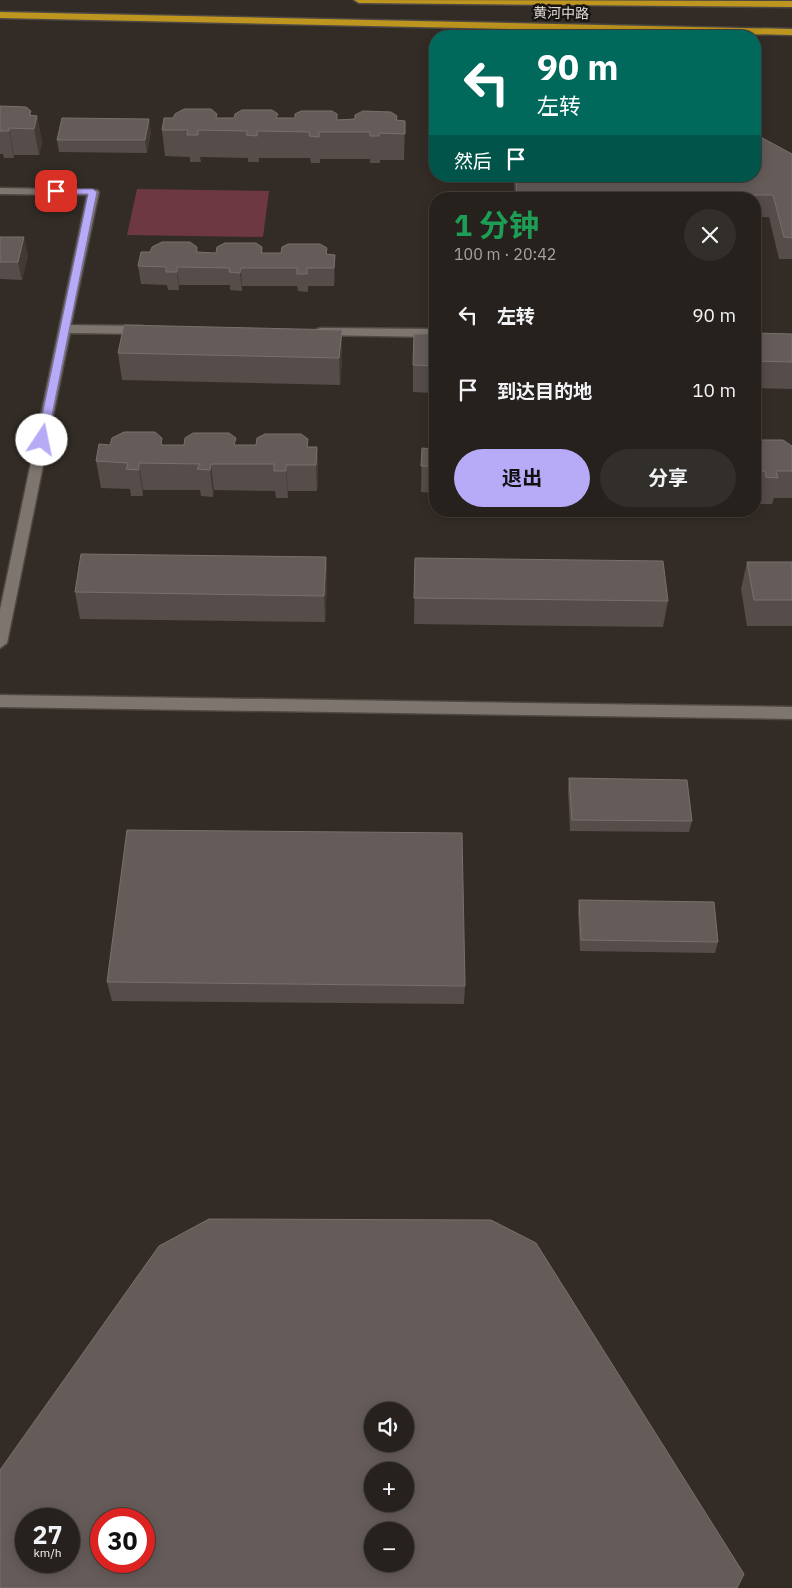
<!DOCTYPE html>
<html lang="zh">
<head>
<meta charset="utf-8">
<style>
	body { margin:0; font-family:"IBM Plex Sans","Noto Sans SC",sans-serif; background:#322e29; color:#f1f3f6; height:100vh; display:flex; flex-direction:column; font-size:19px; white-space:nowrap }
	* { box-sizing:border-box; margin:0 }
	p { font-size:16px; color:#a4a3a3 }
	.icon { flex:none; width:28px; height:28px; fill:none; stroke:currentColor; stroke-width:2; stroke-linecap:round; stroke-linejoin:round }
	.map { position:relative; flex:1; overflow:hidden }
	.drawer { position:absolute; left:429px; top:192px; width:332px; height:325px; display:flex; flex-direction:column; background:#26211c; border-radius:20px; box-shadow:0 2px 12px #0003,0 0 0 1px #423e3b }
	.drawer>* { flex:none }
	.top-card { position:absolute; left:429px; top:30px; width:332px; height:152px; border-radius:20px; box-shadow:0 2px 12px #0003,0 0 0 1px #423e3b; background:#00695c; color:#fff; overflow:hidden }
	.controls { position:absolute; left:364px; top:1402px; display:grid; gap:10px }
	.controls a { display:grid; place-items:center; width:50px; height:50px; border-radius:50%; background:#26211c; box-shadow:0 2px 12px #0003,0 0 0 1px #423e3b; font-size:25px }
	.speed { position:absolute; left:15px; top:1508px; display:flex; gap:10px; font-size:25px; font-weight:700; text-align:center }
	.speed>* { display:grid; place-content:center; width:65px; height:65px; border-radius:50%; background:#26211c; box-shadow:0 2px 12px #0003,0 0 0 1px #423e3b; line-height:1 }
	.speed small { font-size:12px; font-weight:400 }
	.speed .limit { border:8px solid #d22; background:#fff; color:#111 }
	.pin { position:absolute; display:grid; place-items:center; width:42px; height:42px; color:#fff; margin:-21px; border-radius:10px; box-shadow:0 2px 8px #0006 }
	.me { position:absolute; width:55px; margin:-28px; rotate:11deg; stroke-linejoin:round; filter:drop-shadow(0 0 4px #0008) }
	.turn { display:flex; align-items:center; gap:18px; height:105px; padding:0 25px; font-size:22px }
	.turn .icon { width:65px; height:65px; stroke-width:2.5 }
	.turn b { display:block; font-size:35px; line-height:42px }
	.then { display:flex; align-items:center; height:48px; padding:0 25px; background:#0003; gap:10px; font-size:19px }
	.round { display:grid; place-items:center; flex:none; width:52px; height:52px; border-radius:26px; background:#322e29 }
	.overview { display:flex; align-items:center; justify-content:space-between; height:85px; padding:0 25px }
	h1 { font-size:30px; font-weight:700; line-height:38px; color:#1e9e55 }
	.button { display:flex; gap:10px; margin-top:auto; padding:10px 25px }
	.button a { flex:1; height:58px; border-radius:30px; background:#b7abf8; color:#111; font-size:20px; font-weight:700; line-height:58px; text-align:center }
	.button a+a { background:#322e29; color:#f1f3f6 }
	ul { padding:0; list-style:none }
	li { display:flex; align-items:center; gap:15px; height:75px; padding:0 25px }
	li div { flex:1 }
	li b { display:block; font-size:19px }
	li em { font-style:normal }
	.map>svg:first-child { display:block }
	.green { fill:#6e3842 }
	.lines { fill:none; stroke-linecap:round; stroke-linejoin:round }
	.street-casing { stroke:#4e4843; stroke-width:3 }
	.highway-casing { stroke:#4e4843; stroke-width:3 }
	.street { fill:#7e756f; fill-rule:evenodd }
	.highway { fill:#be951e; fill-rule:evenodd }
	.wall { fill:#564d4a }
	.shaded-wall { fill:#423935 }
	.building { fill:#655c59; stroke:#79706d; fill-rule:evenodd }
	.route { fill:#b7abf8; stroke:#776fa1 }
	.labels { text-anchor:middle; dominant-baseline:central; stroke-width:5; stroke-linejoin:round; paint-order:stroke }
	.far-street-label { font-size:14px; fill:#e1dcd8; stroke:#181512 }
</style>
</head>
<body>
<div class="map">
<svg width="792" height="1588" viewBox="0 0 792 1588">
	<rect width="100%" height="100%" fill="#332c26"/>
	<!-- green -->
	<polygon class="green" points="137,189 269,191 263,237 127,235"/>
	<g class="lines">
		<!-- street casing -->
		<g class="street-casing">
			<g id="street">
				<polygon points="0,188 97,190 99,192 71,325 143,326 149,330 143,334 70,333 7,643 0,648 0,610 87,195 0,194"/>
				<polygon points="321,328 435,329 435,337 317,335 317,329"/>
				<polygon points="0,695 792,707 792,719 0,707"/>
			</g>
		</g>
		<!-- highway casing -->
		<g class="highway-casing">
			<g id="highway">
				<polygon points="354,0 792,1 792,7 359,3"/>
				<polygon points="0,12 792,29 792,35 0,18"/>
			</g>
		</g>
		<!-- street -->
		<use href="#street" class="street"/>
		<!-- highway -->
		<use href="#highway" class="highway"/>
	</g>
	<!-- wall -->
	<g class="wall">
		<polygon points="0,106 31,111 31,115 37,116 42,142 39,155 14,155 14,158 4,158 3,154 0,154"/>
		<polygon points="397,116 397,120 405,121 404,160 380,160 380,163 370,163 370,159 320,159 320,163 311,163 310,158 259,158 259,162 248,162 248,158 200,157 201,162 190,162 190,157 165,156 162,130 173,118 278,118 338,120 355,119"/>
		<polygon points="151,131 147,153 59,152 57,140"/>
		<polygon points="792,154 792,259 779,259 769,217 755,217 755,199 515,199 514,176 755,176"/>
		<polygon points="0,237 28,255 22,280 0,279"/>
		<polygon points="197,247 198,252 216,253 262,247 263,253 281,253 327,248 327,254 335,255 335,272 334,286 308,286 308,292 298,291 297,286 242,286 242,291 230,290 230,285 179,285 179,290 168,290 167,285 141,284 138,266 150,252"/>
		<polygon points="342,330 342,357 340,385 122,380 118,353"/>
		<polygon points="755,333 792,334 792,389 755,388"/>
		<polygon points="435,334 435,431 432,431 433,393 413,392 413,365"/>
		<polygon points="755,440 792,446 792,498 774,498 772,504 760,504 759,498 755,498"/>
		<polygon points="435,441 435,493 421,492 422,448 433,449"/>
		<polygon points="110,445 236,445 317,447 318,474 317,491 288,491 288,498 276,498 275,491 214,490 213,497 201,496 200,490 143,490 143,496 131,496 130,489 101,488 96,461"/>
		<polygon points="326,557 327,583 325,622 80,619 75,592"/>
		<polygon points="415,558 668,601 663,627 414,624"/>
		<polygon points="747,562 792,562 792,626 747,626 741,589"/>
		<polygon points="569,778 692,821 689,832 570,831 568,790"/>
		<polygon points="579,900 718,942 715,953 580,951 578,911"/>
		<polygon points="107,982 465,986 464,1004 112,1001"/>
	</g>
	<!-- shaded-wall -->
	<g class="shaded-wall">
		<polygon points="37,116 42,142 39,155 34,129"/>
		<polygon points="149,119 151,131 147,153 145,140"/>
		<polygon points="9,128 14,155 14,158 9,131"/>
		<polygon points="24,237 28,255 22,280 18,262"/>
		<polygon points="335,255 335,272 334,286 334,268"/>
		<polygon points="177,267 179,285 179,290 177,272"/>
		<polygon points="241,268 242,286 242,291 240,273"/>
		<polygon points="342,330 342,357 340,385 339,358"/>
		<polygon points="317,447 318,474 317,491 316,465"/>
		<polygon points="139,463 143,490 143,496 139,470"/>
		<polygon points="211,464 214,490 213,497 210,470"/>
		<polygon points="286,465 288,491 288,498 286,471"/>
		<polygon points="326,557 327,583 325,622 324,596"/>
	</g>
	<!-- building -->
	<g class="building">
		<polygon points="0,106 26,107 31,111 29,115 37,116 34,129 9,128 9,131 0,131"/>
		<polygon points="184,109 211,109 217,114 216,118 234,118 235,114 242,110 272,110 278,114 276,118 295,118 295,114 301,111 332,111 337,114 337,120 355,119 355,115 363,111 391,112 397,116 396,120 405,121 405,134 379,133 379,136 370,136 370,132 319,132 319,137 309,136 310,132 257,131 257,136 246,135 248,131 198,130 198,135 187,135 188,130 162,130 164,118 173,118 175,114"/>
		<polygon points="62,118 149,119 145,140 57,140"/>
		<polygon points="755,134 792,154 792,238 784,237 773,195 750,195 751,199 517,199 516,176 755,176"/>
		<polygon points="0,237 24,237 18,262 0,262"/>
		<polygon points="162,242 190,242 197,247 196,252 216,253 217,247 225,243 256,243 262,247 261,253 281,253 282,247 288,244 320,244 327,248 326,254 335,255 334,268 307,268 307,274 297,274 297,268 241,268 240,273 229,272 230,268 177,267 177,272 166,272 166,267 138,266 141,252 150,252 152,247"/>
		<polygon points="124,325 342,330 339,358 118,353"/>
		<polygon points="755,333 792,334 792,362 755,361"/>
		<polygon points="414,334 435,334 435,366 413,365"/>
		<polygon points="433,391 435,391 435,414 432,414"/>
		<polygon points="124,432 155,432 162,438 161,445 184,445 185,438 193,433 229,433 236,438 234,445 256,445 257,438 265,434 301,434 308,439 307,447 317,447 316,465 286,465 286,471 274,471 274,464 211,464 210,470 197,469 200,464 139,463 139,470 126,469 128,463 96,461 99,444 110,445 112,438"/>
		<polygon points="755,440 783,440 792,446 792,471 776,471 778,478 766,477 765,471 755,471"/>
		<polygon points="435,441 435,466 421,466 422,448 433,449 434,442"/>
		<polygon points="81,554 326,557 324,596 75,592"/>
		<polygon points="415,558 663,561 668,601 414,598"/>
		<polygon points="747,562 792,562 792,600 754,600"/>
		<polygon points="569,778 687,780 692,821 572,820"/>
		<polygon points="127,830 462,833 465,986 107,982"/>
		<polygon points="579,900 714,902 718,942 581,940"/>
		<path d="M209,1219L491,1220L536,1243L744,1574L737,1588H0V1470L159,1246ZM372,1411H405V1444H372ZM372,1471H405V1504H372ZM26,1519H69V1561H26ZM101,1519H144V1561H101ZM372,1531H405V1564H372Z"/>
	</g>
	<!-- route -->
	<polygon class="route" points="93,189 97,192 47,440 42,443 37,440 88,194 56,194 51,191 56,189"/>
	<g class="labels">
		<!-- far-street labels -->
		<g class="far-street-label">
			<text transform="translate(561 13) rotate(1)">黄河中路</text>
		</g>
	</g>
</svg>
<div class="controls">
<a><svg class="icon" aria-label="sound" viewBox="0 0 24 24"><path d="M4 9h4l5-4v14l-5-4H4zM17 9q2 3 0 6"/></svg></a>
<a>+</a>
<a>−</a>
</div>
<div class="speed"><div>27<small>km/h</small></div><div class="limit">30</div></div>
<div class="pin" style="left:56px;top:191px;background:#d93025"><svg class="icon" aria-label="arrive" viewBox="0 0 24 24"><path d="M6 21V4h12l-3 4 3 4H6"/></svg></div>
<svg class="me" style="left:42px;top:440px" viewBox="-20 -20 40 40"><circle r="19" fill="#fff"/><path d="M0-13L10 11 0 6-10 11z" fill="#b7abf8"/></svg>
<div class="top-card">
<div class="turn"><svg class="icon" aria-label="left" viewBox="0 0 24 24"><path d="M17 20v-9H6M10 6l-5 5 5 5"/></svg><div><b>90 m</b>左转</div></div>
<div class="then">然后<svg class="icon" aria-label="arrive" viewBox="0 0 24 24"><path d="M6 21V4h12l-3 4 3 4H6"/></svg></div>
</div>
<section class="drawer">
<div class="overview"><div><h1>1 分钟</h1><p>100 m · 20:42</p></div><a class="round"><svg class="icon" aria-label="close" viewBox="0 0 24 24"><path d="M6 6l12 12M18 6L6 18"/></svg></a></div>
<ul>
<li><svg class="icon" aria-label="left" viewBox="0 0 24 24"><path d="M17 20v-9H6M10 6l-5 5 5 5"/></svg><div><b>左转</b></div><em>90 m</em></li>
<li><svg class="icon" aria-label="arrive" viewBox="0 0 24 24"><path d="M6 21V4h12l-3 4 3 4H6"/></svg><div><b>到达目的地</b></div><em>10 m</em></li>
</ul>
<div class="button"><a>退出</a><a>分享</a></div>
</section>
</div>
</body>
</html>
